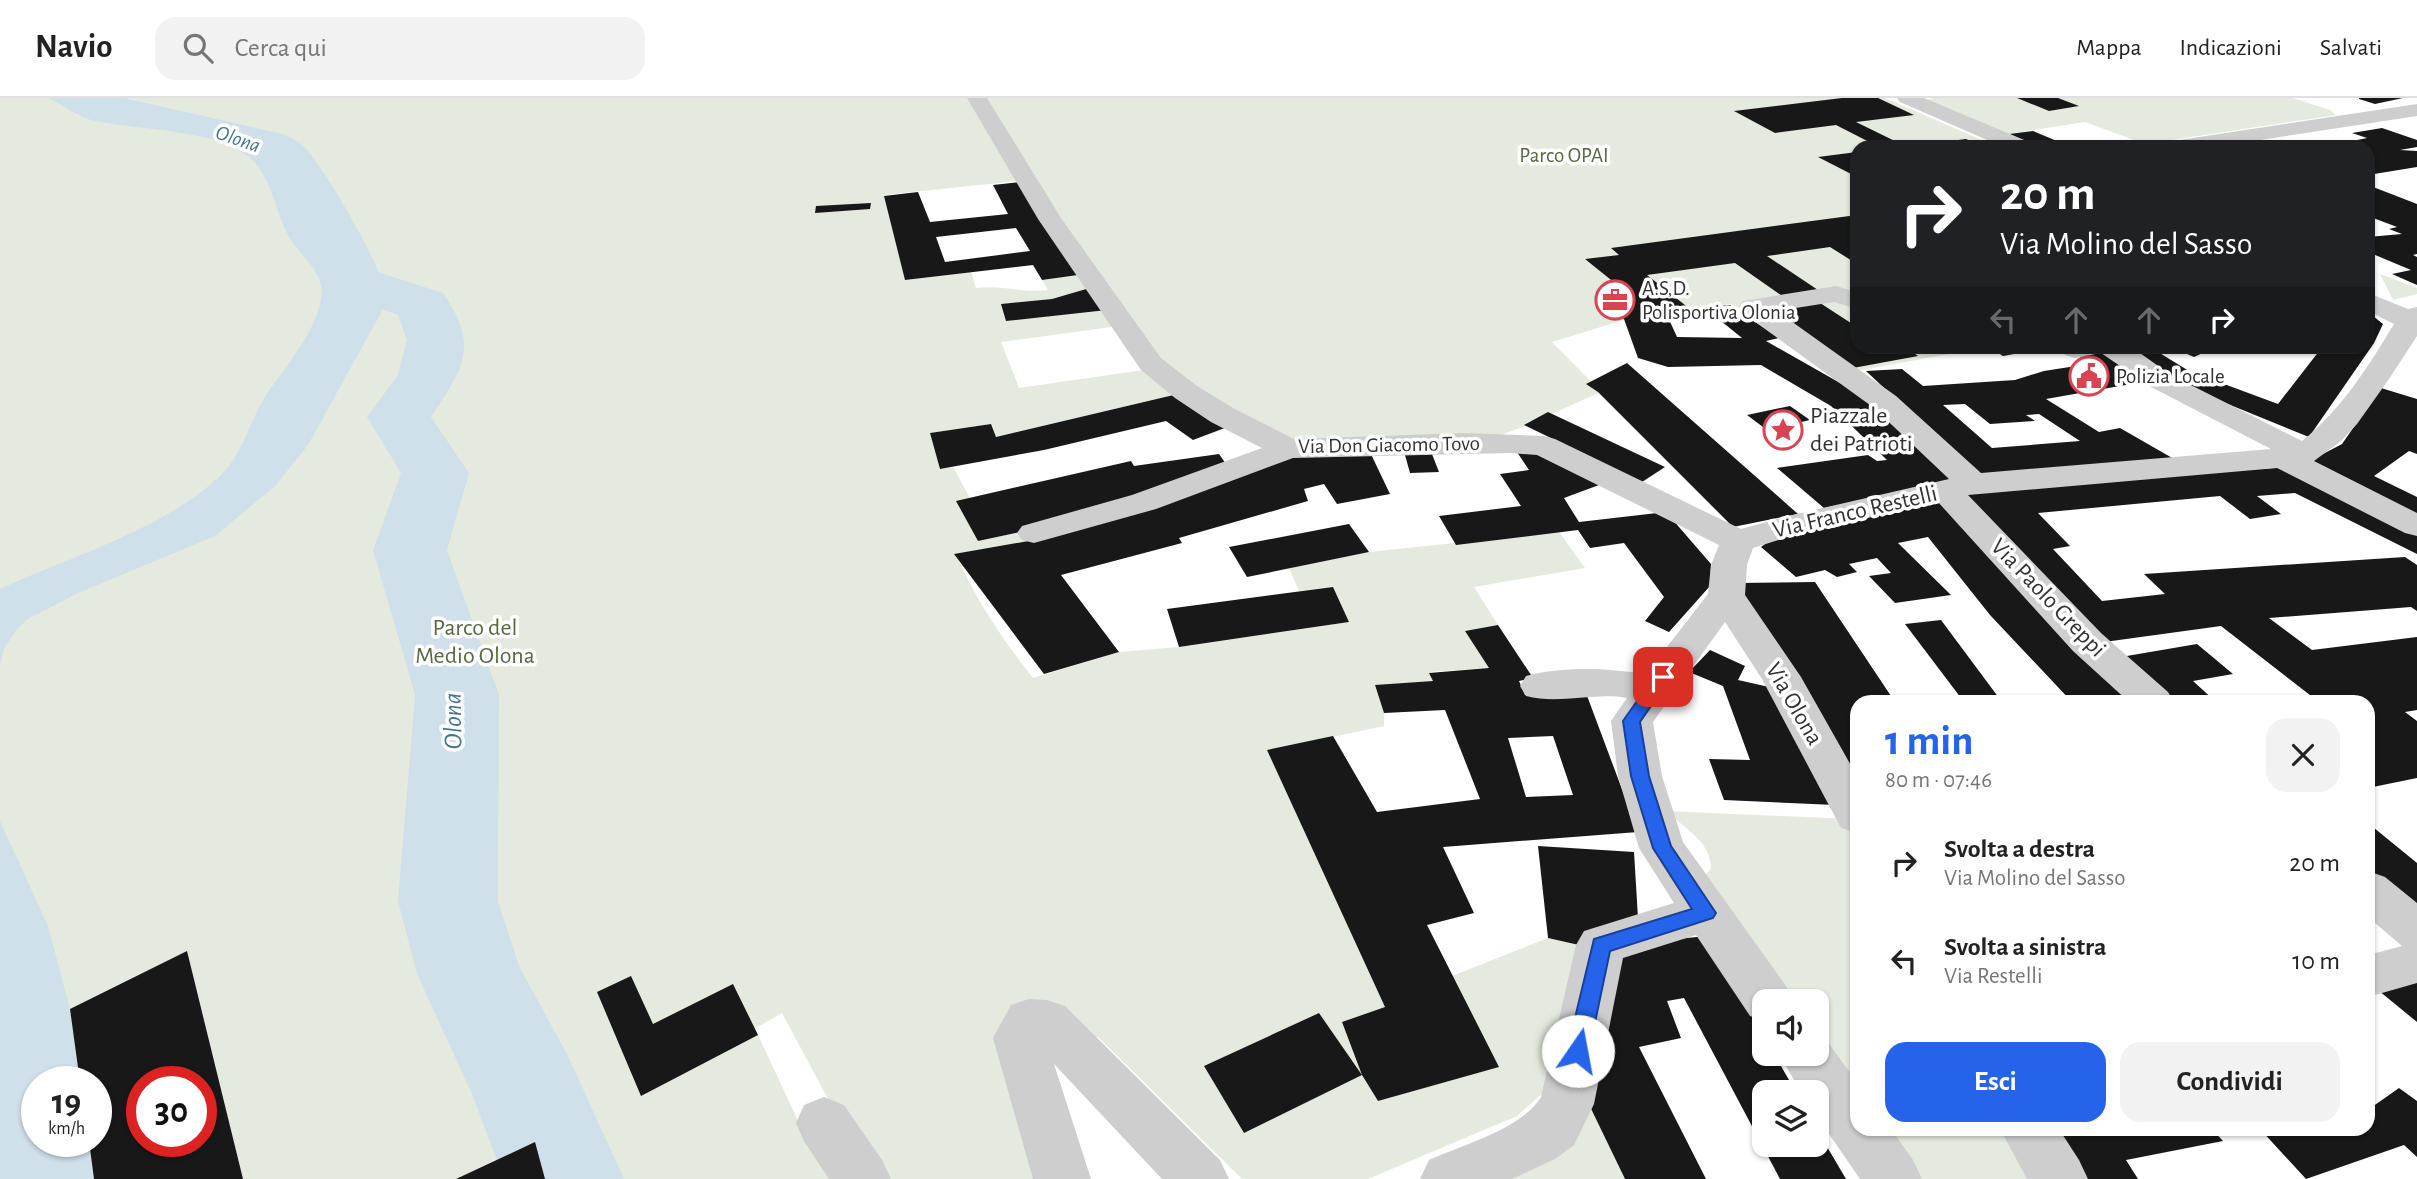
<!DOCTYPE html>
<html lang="it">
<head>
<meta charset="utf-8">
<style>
	body { margin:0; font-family:"Alegreya Sans",sans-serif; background:#f2f2f2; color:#222; height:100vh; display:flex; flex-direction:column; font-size:26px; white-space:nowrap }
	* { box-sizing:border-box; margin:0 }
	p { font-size:23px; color:#767676 }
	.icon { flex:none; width:38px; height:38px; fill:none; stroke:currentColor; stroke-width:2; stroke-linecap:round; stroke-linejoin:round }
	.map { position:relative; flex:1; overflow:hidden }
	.side { position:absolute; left:1850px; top:597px; width:525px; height:441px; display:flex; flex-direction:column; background:#fff; border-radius:21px; box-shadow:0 2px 5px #0004 }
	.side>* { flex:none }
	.banner { position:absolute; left:1850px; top:42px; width:525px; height:214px; border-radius:21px; box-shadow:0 2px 5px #0004; background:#202124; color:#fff; overflow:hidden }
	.controls { position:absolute; left:1752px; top:891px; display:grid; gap:14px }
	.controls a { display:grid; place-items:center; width:77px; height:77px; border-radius:14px; background:#fff; box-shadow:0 2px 5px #0004; font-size:35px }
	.speed { position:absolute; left:21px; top:968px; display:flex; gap:14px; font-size:35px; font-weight:700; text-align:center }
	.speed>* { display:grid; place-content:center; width:91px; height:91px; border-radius:50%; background:#fff; box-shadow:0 2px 5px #0004; line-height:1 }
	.speed small { font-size:18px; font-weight:400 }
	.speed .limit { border:10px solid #d22; background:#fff; color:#111 }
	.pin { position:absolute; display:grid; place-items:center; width:60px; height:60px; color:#fff; margin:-30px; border-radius:14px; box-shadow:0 4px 10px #0006 }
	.me { position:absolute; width:77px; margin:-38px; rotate:12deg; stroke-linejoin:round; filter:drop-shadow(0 0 5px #0008) }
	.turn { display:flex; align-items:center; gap:24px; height:147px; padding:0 35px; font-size:32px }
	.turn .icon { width:91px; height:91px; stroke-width:2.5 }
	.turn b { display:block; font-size:49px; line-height:60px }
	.lanes { display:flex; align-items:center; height:66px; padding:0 35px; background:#0003; justify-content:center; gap:35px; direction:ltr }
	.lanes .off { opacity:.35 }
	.round { display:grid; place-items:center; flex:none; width:74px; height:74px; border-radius:21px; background:#f2f2f2 }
	.head { display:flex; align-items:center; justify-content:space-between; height:119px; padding:0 35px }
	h1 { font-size:42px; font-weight:600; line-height:52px; color:#2563eb }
	.cta { display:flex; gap:14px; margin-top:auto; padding:14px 35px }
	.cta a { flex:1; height:80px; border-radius:21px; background:#2563eb; color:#fff; font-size:28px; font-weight:600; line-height:80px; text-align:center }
	.cta a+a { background:#f2f2f2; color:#222 }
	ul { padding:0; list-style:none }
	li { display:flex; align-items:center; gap:21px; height:98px; padding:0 35px }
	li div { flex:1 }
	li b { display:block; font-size:26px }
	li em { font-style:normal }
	header { display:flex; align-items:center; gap:42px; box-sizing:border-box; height:98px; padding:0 35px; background:#fff; border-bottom:2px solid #e0e0e0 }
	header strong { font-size:33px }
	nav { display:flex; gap:38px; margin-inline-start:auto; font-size:24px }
	.search { width:490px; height:63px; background:#f2f2f2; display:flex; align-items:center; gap:18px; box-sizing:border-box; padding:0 24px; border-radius:21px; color:#767676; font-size:26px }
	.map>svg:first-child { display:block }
	.green { fill:#e5eade; fill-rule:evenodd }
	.water { fill:#cfe0eb }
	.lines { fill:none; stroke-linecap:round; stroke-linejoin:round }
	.river { fill:#cfe0eb; fill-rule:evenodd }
	.building { fill:#181818; fill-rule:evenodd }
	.minor { fill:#cecece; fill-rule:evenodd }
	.route { fill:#2563eb; stroke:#184099; stroke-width:2 }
	.labels { text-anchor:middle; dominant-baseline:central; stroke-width:7; stroke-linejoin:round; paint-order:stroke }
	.far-water-label { font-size:21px; font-style:italic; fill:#45738e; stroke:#fff }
	.far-park-label { font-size:21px; fill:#556a42; stroke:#fff }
	.far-poi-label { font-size:21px; fill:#313131; stroke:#fff; text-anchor:start }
	.far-street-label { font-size:21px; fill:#313131; stroke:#fff }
	.poi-label { font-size:24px; fill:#313131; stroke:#fff; text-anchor:start }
	.street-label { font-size:24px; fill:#313131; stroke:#fff }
	.park-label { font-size:24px; fill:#556a42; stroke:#fff }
	.water-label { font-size:26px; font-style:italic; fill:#45738e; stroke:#fff }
</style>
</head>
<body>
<header>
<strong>Navio</strong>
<div class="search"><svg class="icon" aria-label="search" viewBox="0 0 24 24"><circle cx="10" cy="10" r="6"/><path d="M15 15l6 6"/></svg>Cerca qui</div>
<nav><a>Mappa</a><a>Indicazioni</a><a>Salvati</a></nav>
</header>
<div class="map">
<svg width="2417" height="1081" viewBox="0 0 2417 1081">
	<rect width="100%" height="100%" fill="#fff"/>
	<!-- green -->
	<g class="green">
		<path d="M0,0H1885L1998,49H1857V248L1988,249L1833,277L1731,206L1627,221L1552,244L1601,294C1567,308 1533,327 1497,338L1289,351L1186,294L1027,82L884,97L906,182L971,174L976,190C1001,187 1023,195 1048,192L1042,182L1078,177L1093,189L1052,201L1001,206L1007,222L1107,212L1119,228L1001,244L1019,290L1144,272L1177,296L996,339L991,326L930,335L940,371L953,369L970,400L957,404L978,443L1030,432L1034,442L956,456C975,501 1003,542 1033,580L1119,554L1179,549L1349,524L1333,489L1299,493L1289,470L1369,454L1559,434L1585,470L1474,489L1498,527L1465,533L1489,570L1430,574L1433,583L1375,588L1384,615V628L1268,653L1385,909L1342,924L1362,977L1378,1003L1498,969L1452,878L1548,840L1579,847L1545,993L1517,1018L1368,1081H1242L1098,939L1027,961L1050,1081H871L782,915L641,996L758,937L812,1053L832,1081H0ZM1319,915L1362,977L1244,1035L1204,968ZM37,984H96V1043H37ZM142,984H201V1043H142Z"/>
		<polygon points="1934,0 2017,0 2049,13 2078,8 2058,0 2293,0 2330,12 2336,17 2145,46 2085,24 2009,36 1925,2"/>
		<polygon points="2380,176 2417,190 2417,196 2393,202"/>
		<path d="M1666,713L1851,721L1857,733V1010L1817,954L1816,903H1780L1700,783L1711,771C1711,743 1685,731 1666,713Z"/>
		<polygon points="1581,990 1625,1081 1488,1081"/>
		<polygon points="1871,1031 2017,1031 2048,1081 1907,1081"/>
	</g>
	<!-- water -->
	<g class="water">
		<path d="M48,0H124L283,36C289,39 297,42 302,47C323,66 369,149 380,177C385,190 385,202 381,215L308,347L276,387L215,438L78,495L28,521L17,531L4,551L0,566V491C69,459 165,431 221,377C243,355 251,319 268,294C286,269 327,220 321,187C317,169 298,154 289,139C274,112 273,80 249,59C215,31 138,32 95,23C77,19 64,7 48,0Z"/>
		<polygon points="0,723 48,828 70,911 80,983 37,984 37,1043 89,1043 94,1081 0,1081"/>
	</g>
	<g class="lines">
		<!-- river -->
		<path class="river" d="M353,166L443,195C480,248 463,271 431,319L469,375L447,452L499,597L498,803L519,868L568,958L624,1081H504L472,996L417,876L398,803L415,597L373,452L401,375L367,319L398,277L407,242L398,217L334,194L326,182L334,170Z"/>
	</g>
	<!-- building -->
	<g class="building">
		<polygon points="1842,0 1878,0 1914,17 1856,24 1907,49 1879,49 1836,27 1775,35 1734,13"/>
		<polygon points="2017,0 2058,0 2079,8 2049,13"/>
		<polygon points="2403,0 2375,6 2359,1 2359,0"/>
		<polygon points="2382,30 2417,42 2417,49 2400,52 2417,53 2417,69 2368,77 2368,49 2324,49 2367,40 2352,35"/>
		<polygon points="2033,33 2064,46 2088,42 2105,49 2039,49 2009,36"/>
		<polygon points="1966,41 1983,49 1919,49 1919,47"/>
		<polygon points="1857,54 1857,79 1818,59"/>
		<path d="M1020,84L1078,177L1042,182L1033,167L905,182L884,98L918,94L930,124L1008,116L993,87ZM1016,130L1030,153L945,164L936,139Z"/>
		<polygon points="2368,87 2417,106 2417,156 2413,157 2417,159 2417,187 2392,176 2411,172 2368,154 2368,139 2402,136 2389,131 2397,129 2368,118"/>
		<polygon points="871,105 870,111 815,115 816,108"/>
		<polygon points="1857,117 1857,166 1830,149 1767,158 1821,194 1785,200 1735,165 1647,177 1690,211 1653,216 1667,217 1677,239 1742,240 1705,210 1730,207 1779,240 1766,243 1870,302 1959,383 1824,410 1777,370 1868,357 1877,363 1887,362 1831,308 1761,267 1668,269 1638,260 1624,221 1598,198 1626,194 1585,161 1619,157 1611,150"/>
		<polygon points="1093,189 1107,212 1006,223 1001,206 1052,201"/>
		<polygon points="1817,203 1857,229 1857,248 1904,248 1918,258 1853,270 1768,211"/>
		<polygon points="2368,214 2383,226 2374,245 2309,339 2164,280 2127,257 2158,254 2189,273 2278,306 2323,248 2368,248"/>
		<polygon points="1987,248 2049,248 2049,250 2003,258"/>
		<polygon points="2169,248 2218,248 2194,259"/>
		<path d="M2105,250L2154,282L2046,301L2099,334L2120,330L2174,361L1980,380L1866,273L1902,271L1923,288L2015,282L2044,273L2095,265L2078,253ZM1965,306L1990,326L2035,323L2026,317L2039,316L2080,343L1992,350L1943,307Z"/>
		<polygon points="1627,265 1798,416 1733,429 1598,294 1586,286"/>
		<polygon points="2381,290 2417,301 2417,356 2409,353 2374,378 2417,399 2417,423 2302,367 2342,346"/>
		<polygon points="1182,295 1230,328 1193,342 1166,323 1044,352 940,371 930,335 991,326 996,339"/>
		<polygon points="1790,308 1810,322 1767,332 1747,317"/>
		<polygon points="1548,314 1665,369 1642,384 1524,327"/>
		<polygon points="1515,351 1558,361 1607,384 1564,400 1579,424 1666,414 1711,466 1710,488 1669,534 1645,523 1664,499 1624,445 1590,450 1578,432 1456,447 1439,418 1521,408 1500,376 1529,372"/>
		<polygon points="1369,352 1390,396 1337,406 1324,386 1304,391 1308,403 1179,440 1182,445 1061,477 1119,554 1044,576 954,456 1034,442 1285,359"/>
		<polygon points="1219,356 1231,373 1063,425 978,443 956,403 1131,363 1134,368"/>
		<polygon points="1432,356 1439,374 1410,375 1405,357"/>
		<polygon points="2293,369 2417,432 2417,456 2295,395 2257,398 2281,416 2250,421 2220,398 2038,415 2070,448 2053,451 2102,503 2165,496 2144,476 2405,459 2417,467 2417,513 2411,509 2269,520 2312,552 2417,539 2417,612 2405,614 2417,623 2417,680 2368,690 2368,604 2319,604 2221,528 2097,545 1962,395 2102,380"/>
		<polygon points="1946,401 2142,604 2072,604 1990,517 1928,439 1898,445 1951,497 1895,505 1869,478 1891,475 1877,460 1849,466 1857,474 1837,479 1825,472 1796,479 1761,449 1780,435"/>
		<polygon points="1349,426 1369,454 1247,479 1229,449"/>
		<polygon points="1815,484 1895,604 1857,604 1857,702 1735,485"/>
		<polygon points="1333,489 1349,524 1179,549 1167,511"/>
		<polygon points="1941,522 2002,604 1964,604 1905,526"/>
		<path d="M1498,527L1533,580L1519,583L1525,597L1586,595L1638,734L1443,749L1474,815L1427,827L1499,969L1378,1003L1362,977L1244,1035L1204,968L1319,915L1362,977L1342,924L1385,909L1267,652L1333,638L1377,714L1480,701L1445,612L1384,615L1375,587L1433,583L1429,575L1489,570L1465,533ZM1553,638L1573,697L1526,699L1508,640Z"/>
		<polygon points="2197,546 2233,576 2193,583 2216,604 2163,604 2115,560"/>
		<polygon points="1710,552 1745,568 1738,582 1778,591 1835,707 1724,702 1709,661 1750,662 1723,588 1689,574"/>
		<polygon points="2368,725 2417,765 2417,821 2368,780"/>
		<polygon points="1538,748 1634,754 1638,820 1579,847 1548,840"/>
		<polygon points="1706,838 1764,939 1764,956 1774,956 1796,994 1764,994 1764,1046 1816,1046 1816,1030 1846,1081 1780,1081 1684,900 1667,903 1681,940 1639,949 1706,1081 1625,1081 1581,990 1621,847"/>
		<path d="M187,853L243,1081H94L89,1043H96V984H80L70,911ZM142,984H201V1043H142Z"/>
		<polygon points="2417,876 2417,924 2373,888"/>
		<polygon points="631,878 653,926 733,886 758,937 641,998 597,894"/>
		<polygon points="2399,990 2417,1003 2417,1059 2404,1047 2306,1081 2260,1031 2368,1031 2368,1005 2372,1009"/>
		<polygon points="2041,1031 2212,1031 2223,1043 2126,1062 2138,1081 2069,1081"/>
		<polygon points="535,1044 545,1081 456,1081"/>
	</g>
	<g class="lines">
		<!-- minor -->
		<g class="minor">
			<path d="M967,0H987L1061,120L1161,260L1197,288L1233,310L1294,341L1464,335L1544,338L1555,341L1741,431L1788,418L1949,381L1874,310L1743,215L1739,209L1743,203L1836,188L1857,194V211L1834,204L1777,213L1896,298L1981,375L2271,351L2151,289L2101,255L2075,260L2065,257L2061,251L2062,248H2130L2171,277L2302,343C2342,311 2368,269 2394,226L2368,213V195L2408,211L2417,209V238L2389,281L2357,326L2341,343L2314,363L2417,415V438L2405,435L2277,370L1968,397L2101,535L2168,594L2174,604H2129L2073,553L1938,404L1797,436L1753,450L1747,467L1745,497L1801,579L1857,678V735L1841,730L1762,581L1725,524L1653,624L1662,678L1683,744L1786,888L1794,903H1764V923L1750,918L1696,837L1623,860L1594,1006L1574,1047L1555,1061L1512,1081H1420L1429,1062C1462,1047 1522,1031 1541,999L1576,847L1584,833L1674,805L1639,750L1618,678L1611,623L1627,600C1594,594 1559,607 1526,598L1520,588L1526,578C1564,568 1607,570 1646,576L1708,496L1711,467L1719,447L1537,357L1510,355L1293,360L1156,411L1034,445L1022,442L1017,435L1022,428L1132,397L1262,350L1211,324L1175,300L1141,272L1038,121Z"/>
			<polygon points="1897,0 1924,0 2029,44 2032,49 2003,49 1900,4"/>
			<polygon points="2417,6 2417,18 2215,49 2162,49 2165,44 2173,43"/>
			<polygon points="2368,773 2385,779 2417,805 2417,885 2368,899 2368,857 2402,848 2368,819"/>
			<polygon points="1029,901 1047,902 1065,908 1220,1062 1229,1081 1162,1081 1054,966 1091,1081 1033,1081 993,940 1011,907"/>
			<polygon points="1816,937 1824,939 1857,984 1857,1031 1891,1031 1913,1062 1922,1081 1860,1081 1816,1017 1816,994 1801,994 1779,956 1816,956"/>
			<polygon points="824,999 844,1007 882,1062 891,1081 829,1081 804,1043 796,1025 804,1007"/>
			<polygon points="2000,1031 2059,1031 2079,1062 2088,1081 2027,1081"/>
		</g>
	</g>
	<!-- route -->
	<polygon class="route" points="1663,573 1671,579 1640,624 1649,678 1671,748 1716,815 1713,820 1610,853 1589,953 1586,960 1578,962 1571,960 1567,953 1594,841 1692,811 1653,750 1631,678 1623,623 1657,575"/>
	<!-- icons -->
	<defs>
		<g id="office-ring" transform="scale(2.0125)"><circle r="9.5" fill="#fff" stroke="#d84451" stroke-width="1.5"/><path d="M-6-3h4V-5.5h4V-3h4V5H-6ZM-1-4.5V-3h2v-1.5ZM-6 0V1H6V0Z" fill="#d84451"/></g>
		<g id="civic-ring" transform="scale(2.0125)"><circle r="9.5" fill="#fff" stroke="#d84451" stroke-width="1.5"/><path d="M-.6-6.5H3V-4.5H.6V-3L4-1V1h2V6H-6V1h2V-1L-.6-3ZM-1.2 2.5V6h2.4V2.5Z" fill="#d84451"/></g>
		<g id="sight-ring" transform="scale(2.0125)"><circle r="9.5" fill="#fff" stroke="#d84451" stroke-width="1.5"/><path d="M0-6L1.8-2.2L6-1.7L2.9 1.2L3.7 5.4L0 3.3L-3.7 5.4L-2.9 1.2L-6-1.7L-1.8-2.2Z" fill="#d84451"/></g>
	</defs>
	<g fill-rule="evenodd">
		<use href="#office-ring" x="1615" y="202"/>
		<use href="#civic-ring" x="2089" y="278"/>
		<use href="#sight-ring" x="1783" y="332"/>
	</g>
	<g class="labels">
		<!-- far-water labels -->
		<g class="far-water-label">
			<text transform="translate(238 41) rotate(19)">Olona</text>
		</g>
		<!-- far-park labels -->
		<g class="far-park-label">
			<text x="1564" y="57">Parco OPAI</text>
		</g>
		<!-- far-poi labels -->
		<g class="far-poi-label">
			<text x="1642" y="190">A.S.D.<tspan x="1642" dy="24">Polisportiva Olonia</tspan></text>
			<text x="2116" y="278">Polizia Locale</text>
		</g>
		<!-- far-street labels -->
		<g class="far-street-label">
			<text transform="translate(1389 347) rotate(-1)">Via Don Giacomo Tovo</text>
		</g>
		<!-- poi labels -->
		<g class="poi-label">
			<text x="1810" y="318">Piazzale<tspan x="1810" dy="28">dei Patrioti</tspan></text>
		</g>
		<!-- street labels -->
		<g class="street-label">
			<text transform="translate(1855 414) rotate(-13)">Via Franco Restelli</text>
			<text transform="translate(2048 500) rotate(46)">Via Paolo Greppi</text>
			<text transform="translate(1794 606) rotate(60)">Via Olona</text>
		</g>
		<!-- park labels -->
		<g class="park-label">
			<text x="475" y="530">Parco del<tspan x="475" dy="28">Medio Olona</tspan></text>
		</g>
		<!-- water labels -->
		<g class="water-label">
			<text transform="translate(453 623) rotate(-91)">Olona</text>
		</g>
	</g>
</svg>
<div class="controls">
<a><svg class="icon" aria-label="sound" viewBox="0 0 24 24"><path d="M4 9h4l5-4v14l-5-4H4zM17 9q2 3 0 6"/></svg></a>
<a><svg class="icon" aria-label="layers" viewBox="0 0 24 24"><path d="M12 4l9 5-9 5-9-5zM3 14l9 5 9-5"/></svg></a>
</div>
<div class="speed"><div>19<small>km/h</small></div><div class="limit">30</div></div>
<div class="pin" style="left:1663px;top:579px;background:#d93025"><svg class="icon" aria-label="arrive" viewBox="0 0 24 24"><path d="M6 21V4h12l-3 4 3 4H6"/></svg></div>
<svg class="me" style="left:1578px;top:953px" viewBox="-20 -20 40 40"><circle r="19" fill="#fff"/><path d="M0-13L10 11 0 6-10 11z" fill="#2563eb"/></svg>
<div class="banner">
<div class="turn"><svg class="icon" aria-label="right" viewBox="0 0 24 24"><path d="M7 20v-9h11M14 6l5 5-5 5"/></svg><div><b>20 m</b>Via Molino del Sasso</div></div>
<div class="lanes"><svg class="icon off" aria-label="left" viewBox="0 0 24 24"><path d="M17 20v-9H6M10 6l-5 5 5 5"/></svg><svg class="icon off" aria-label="ahead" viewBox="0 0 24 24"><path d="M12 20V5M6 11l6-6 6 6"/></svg><svg class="icon off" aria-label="ahead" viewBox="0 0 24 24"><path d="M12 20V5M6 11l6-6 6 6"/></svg><svg class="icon" aria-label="right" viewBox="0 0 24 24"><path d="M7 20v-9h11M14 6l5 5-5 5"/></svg></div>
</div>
<section class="side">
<div class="head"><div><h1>1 min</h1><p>80 m · 07:46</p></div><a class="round"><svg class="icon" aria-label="close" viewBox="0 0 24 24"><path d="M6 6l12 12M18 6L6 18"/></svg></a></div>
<ul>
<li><svg class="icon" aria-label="right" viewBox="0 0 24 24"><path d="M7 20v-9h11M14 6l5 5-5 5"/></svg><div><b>Svolta a destra</b><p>Via Molino del Sasso</p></div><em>20 m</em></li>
<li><svg class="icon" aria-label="left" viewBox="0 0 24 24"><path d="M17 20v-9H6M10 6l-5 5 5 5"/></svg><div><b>Svolta a sinistra</b><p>Via Restelli</p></div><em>10 m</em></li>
</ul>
<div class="cta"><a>Esci</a><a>Condividi</a></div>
</section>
</div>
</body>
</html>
